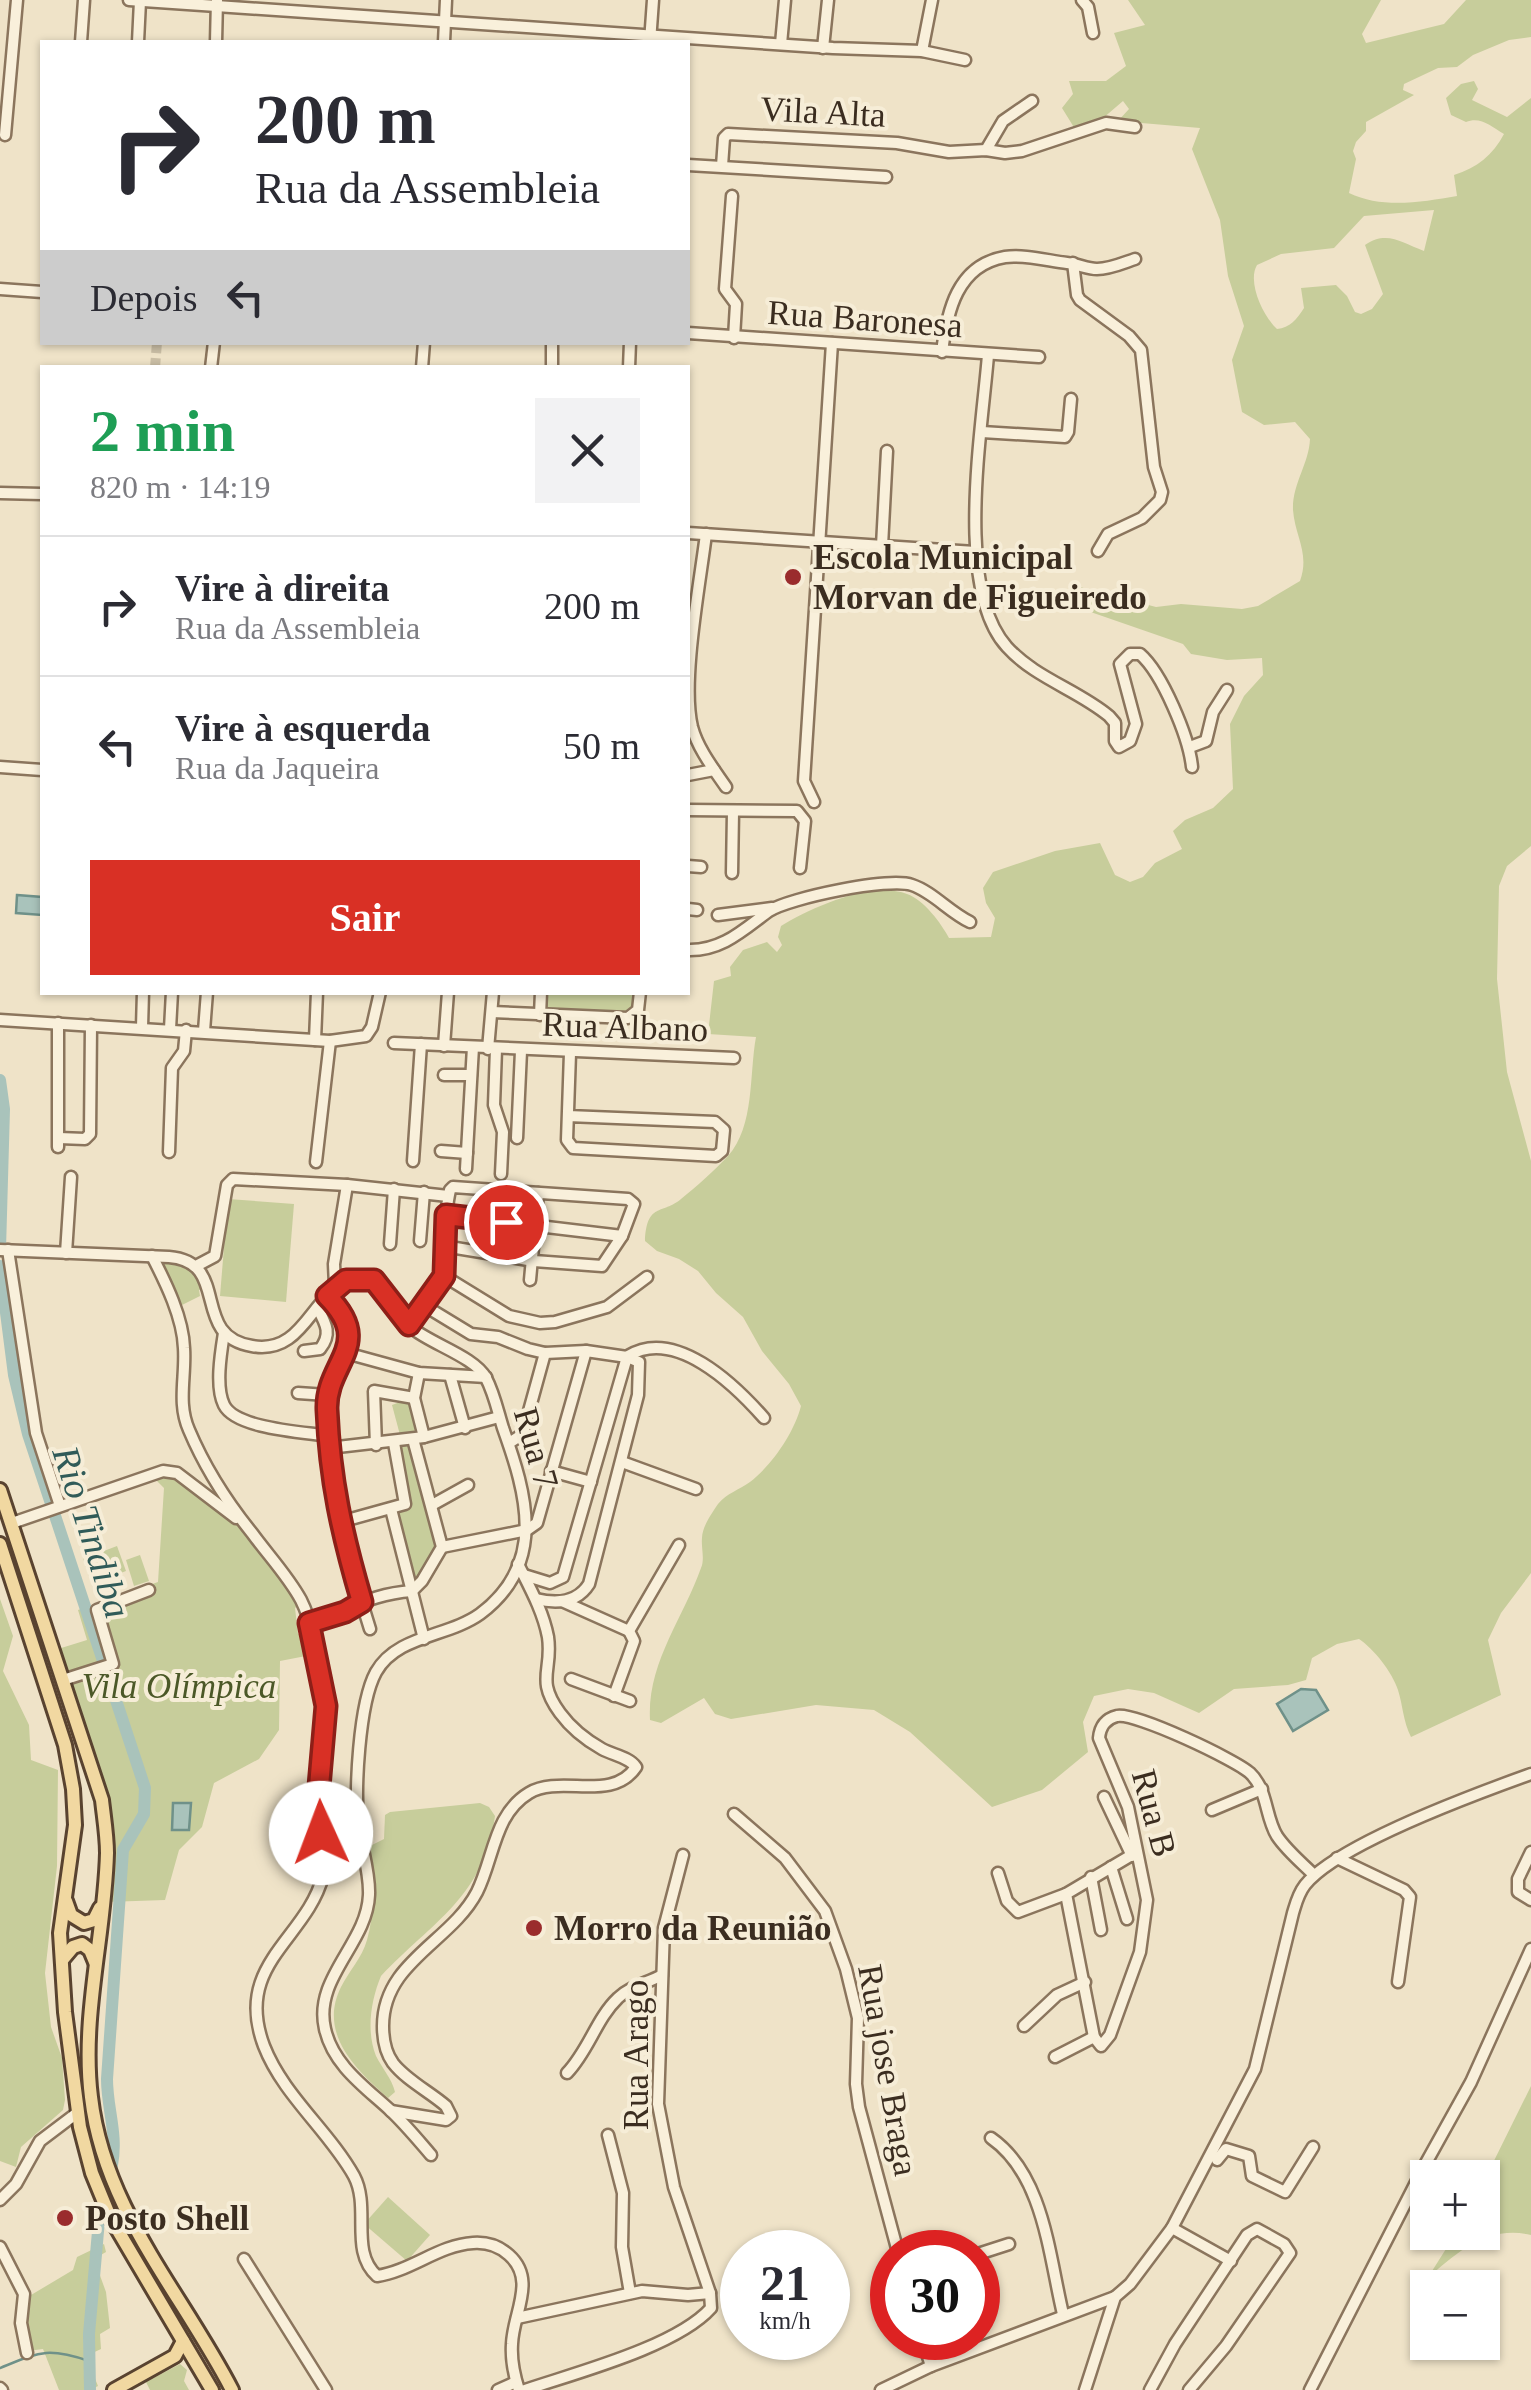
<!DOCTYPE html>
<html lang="pt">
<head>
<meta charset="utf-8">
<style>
	body { margin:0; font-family:"Times New Roman",serif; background:#f2f2f3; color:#2b2b33; height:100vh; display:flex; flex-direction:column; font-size:38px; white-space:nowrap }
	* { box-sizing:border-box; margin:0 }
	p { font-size:32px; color:#7c7c81 }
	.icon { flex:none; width:55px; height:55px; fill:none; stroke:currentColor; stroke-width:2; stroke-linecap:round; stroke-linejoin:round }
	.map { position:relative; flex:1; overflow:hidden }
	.details { position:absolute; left:40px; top:365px; width:650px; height:630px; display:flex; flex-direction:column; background:#fff; border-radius:0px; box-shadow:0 2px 8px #0004 }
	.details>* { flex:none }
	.guide { position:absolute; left:40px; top:40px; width:650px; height:305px; border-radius:0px; box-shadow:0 2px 8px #0004; background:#fff; color:#2b2b33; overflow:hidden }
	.controls { position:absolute; left:1410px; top:2160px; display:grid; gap:20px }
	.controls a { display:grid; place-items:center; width:90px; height:90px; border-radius:0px; background:#fff; box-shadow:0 2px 8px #0004; font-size:50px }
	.speed { position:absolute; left:720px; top:2230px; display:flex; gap:20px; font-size:50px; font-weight:700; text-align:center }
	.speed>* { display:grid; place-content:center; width:130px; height:130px; border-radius:50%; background:#fff; box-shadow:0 2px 8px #0004; line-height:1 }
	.speed small { font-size:25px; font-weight:400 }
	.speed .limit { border:15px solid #d22; background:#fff; color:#111 }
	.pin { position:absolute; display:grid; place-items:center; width:85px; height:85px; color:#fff; margin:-42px; border:5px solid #fff; border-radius:50%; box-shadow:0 2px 10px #0007 }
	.me { position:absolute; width:110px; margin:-55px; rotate:358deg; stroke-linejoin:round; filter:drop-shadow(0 0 8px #0008) }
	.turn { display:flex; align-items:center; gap:35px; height:210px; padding:0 50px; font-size:45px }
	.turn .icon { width:130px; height:130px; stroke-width:2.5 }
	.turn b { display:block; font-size:70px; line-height:85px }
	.then { display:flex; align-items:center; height:95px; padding:0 50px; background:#0003; gap:20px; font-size:38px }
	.round { display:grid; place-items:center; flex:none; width:105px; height:105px; border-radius:0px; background:#f2f2f3 }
	.headline { display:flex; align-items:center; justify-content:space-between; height:170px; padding:0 50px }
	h1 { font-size:60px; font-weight:600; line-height:75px; color:#1e9e55 }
	.primary-button { display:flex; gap:20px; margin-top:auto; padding:20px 50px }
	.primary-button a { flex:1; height:115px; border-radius:0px; background:#d93025; color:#fff; font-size:40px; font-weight:600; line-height:115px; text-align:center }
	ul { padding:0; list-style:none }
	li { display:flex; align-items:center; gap:30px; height:140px; padding:0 50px; border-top:2px solid #e1e1e2 }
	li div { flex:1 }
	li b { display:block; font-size:38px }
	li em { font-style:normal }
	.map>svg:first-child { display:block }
	.green { fill:#c7cd9b; fill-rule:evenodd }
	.water { fill:#a9c3bb; stroke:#6f9189; stroke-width:2.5 }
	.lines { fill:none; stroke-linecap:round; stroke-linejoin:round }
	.stream { stroke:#6f9189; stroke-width:2.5 }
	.river { stroke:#a9c3bb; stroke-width:12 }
	.minor-tunnel { stroke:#cbbfa6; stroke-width:10; stroke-dasharray:10 5; stroke-linecap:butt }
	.minor-casing { stroke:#8b755d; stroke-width:15 }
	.major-casing { stroke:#594330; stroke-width:18 }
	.minor { stroke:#f9f0db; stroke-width:10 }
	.major { stroke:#f1d8a1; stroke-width:12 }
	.route-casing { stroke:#8d1f18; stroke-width:25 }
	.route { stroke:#d93025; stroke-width:18 }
	.poi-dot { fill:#9a2c2d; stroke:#f6edd7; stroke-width:4 }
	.labels { text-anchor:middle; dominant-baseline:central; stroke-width:8; stroke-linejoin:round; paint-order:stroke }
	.street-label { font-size:35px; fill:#3b2d20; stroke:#f6edd7 }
	.poi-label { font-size:35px; font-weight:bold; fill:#3b2d20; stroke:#f6edd7; text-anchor:start }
	.park-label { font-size:35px; font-style:italic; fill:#4b5827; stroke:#f6edd7 }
	.water-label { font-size:38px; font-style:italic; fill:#305b58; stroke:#f6edd7 }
</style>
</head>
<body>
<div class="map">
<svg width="1531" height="2390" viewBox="0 0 1531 2390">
	<rect width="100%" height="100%" fill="#efe3c8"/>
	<!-- green -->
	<g class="green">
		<path d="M1128,0H1381L1362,34L1366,43L1444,24L1466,0H1531V37L1509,40L1473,55L1457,67L1438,68L1404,84L1403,90L1414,95L1366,122V131L1356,142L1353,151L1356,159L1349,193C1382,209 1422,202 1457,196L1454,175C1477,168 1493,155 1504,134C1491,126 1480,116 1466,122L1451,115L1446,98L1461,84L1474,81L1478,89L1472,100L1507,117L1531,98V846L1507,866L1499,886L1497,979L1507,1072L1531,1161V1573L1501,1613L1488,1640L1501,1695L1411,1737C1403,1721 1403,1706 1398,1690C1392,1672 1374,1649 1359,1639L1337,1644L1312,1658L1306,1680L1288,1685L1234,1689L1199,1713L1154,1693L1128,1689L1094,1696L1083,1722L1088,1752L1042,1790L992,1807L910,1732L874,1710L816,1705L731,1719L715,1714L704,1698L661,1723L650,1720C647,1663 683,1619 701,1568C705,1559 701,1548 702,1538C702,1527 712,1513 718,1504C727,1493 739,1490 750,1482C772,1465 794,1433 801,1406L789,1384L762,1351L743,1317L716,1293L698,1271L679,1259L657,1251L645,1241C647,1202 662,1215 681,1199C697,1186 714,1171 728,1156C755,1126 749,1074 756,1037L708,1034L714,981L731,976L730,967L743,950L767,942L777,952L782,945L778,937L781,926C810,908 872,880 907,894C924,900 941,923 949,938L991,937L995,918L986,903L983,888L993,872L1055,851L1100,843L1115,875L1130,882L1143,877L1155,863L1182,849L1173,831L1185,820L1213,808L1233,789L1230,724L1244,696L1263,675L1262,658L1227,660L1191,654L1183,644L1056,600L1076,586L1156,607L1181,604L1242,609L1258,606L1300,581C1310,553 1295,537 1293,510C1292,484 1309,464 1310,439L1295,422L1264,425L1242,412L1232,360L1244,326L1228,276L1220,220L1192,149L1200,128L1118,121L1129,109L1123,101L1102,119L1075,129L1062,108L1073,94L1069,81H1106L1126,66L1114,33L1145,25ZM1434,210L1424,251C1402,243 1387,230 1365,245L1383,294L1372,309L1361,314L1355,312L1347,296L1336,285L1301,288L1304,308C1297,319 1290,328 1277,329C1263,316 1247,282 1257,265L1281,254L1334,248L1364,216Z"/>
		<polygon points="541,993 637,993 632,1020 540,1015"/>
		<polygon points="228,1199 294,1204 286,1302 220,1296"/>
		<polygon points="183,1258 207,1286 199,1290 200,1296 174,1309 161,1268 165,1259"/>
		<polygon points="408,1399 417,1430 400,1435 392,1405"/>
		<polygon points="414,1441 444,1549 412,1591 391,1509 408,1506 394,1445"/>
		<polygon points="169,1473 246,1527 302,1602 295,1608 298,1634 306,1633 311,1655 280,1661 279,1730 259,1759 214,1783 202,1827 179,1850 165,1900 106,1902 102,1787 81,1712 58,1649 87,1640 78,1610 158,1582 164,1488 157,1481 158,1477"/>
		<polygon points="117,1546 126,1571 92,1584 83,1559"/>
		<polygon points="140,1555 149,1581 134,1586 126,1560"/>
		<polygon points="0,1599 13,1636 3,1671 29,1725 31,1760 58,1770 57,1866 45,1973 51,2027 62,2058 65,2100 63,2110 21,2147 16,2167 0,2161"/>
		<path d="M480,1803L489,1807L495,1816C484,1897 432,1922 381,1976C371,2000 366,2031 376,2056C382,2068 392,2079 395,2092L388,2098C355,2069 318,2033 341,1987C349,1971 362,1958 367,1940C376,1909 372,1879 366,1848L384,1839L385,1815L390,1812Z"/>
		<path d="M1531,2086V2235C1488,2225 1457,2252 1427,2279L1456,2233L1482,2232L1483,2183Z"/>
		<polygon points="388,2197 430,2235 407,2261 364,2224"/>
		<polygon points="104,2244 106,2252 99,2256 98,2270 106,2292 110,2328 100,2334 101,2349 86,2356 98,2386 90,2390 59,2390 43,2349 27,2351 23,2323 26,2298 73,2270 77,2257"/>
		<polygon points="180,2364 187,2370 184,2381 189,2390 150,2390 146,2382"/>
	</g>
	<!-- water -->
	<g class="water">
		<polygon points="17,895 42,897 42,915 16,913"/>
		<polygon points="1301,1689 1316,1690 1328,1710 1293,1731 1277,1704"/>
		<polygon points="173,1803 191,1803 189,1830 172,1830"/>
	</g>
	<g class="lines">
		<!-- stream -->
		<path class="stream" d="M0,2368C40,2352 47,2347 89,2361"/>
		<!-- river -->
		<g class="river">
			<polyline points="0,1080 4,1109 0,1249"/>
			<path d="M0,1266L14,1375L28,1434L145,1788L144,1814L123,1850L107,2079C107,2109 118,2134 112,2165"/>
			<polyline points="90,2390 89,2334 99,2220"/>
		</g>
		<!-- minor-tunnel -->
		<polyline class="minor-tunnel" points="155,368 157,342"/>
		<!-- minor casing -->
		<g class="minor-casing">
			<g id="minor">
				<polyline points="129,0 833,48 922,51 965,60"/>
				<polyline points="1082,0 1088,7 1093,33"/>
				<polyline points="81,42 84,0"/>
				<polyline points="138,42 140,1"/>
				<polyline points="216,42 217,0"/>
				<polyline points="444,42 446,0"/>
				<polyline points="650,42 653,0"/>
				<polyline points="781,44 785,0"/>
				<polyline points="823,48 828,0"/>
				<polyline points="922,51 932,0"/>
				<polyline points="5,135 17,0"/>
				<polyline points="986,150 1003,121 1032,101"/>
				<polyline points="688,165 886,177"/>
				<polyline points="722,166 724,138 728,134 897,143 949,152 986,150 1005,153 1022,151 1106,123 1135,127"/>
				<polyline points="732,196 725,289 736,304 734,338"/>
				<polyline points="1073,263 1077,295 1080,300 1129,336 1141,350 1154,467 1162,492 1160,500 1142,518 1108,534 1098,551"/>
				<polyline points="0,289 42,292"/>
				<polyline points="688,333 1039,357"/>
				<path d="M942,352C947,312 957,265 1005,257C1024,254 1049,261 1067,263C1078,264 1087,269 1097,269C1110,269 1123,263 1135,259"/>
				<path d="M988,355C982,431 954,589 1007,647C1035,678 1078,690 1109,716L1115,723V741L1119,747L1130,741L1136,724L1120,664L1130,654H1140C1162,673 1189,737 1192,767"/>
				<polyline points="211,368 214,342"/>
				<polyline points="422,368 424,342"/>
				<polyline points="552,368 552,342"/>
				<polyline points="629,368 630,342"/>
				<polyline points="982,432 1065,437 1068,432 1071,399"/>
				<polyline points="0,493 42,494"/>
				<polyline points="688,533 975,552"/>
				<path d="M706,534C700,583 681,682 692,727C698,749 713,768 726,787"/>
				<polyline points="882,546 887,451"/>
				<polyline points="1190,747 1206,741 1213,712 1227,690"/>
				<polyline points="0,767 42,770"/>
				<polyline points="688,775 714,770"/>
				<polyline points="814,802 804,781 832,343"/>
				<polyline points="688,810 797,811 805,821 800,868"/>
				<polyline points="688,866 701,867"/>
				<polyline points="732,873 733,812"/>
				<polyline points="688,909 697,910"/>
				<polyline points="718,915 772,908"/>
				<path d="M688,950C722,951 743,930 769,911C789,898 889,877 912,885C933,892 949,912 970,922"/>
				<polyline points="492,1012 628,1018 638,1010 640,992"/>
				<polyline points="540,1015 541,992"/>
				<polyline points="0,1020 330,1041 366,1036 372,1027 380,992"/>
				<polyline points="58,1023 58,1147"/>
				<polyline points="142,1027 143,992"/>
				<polyline points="170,1029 172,992"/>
				<polyline points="204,1031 207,992"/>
				<polyline points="315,1040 317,992"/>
				<polyline points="394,1043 734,1058"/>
				<polyline points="444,1046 448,992"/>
				<polyline points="488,1049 493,992"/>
				<polyline points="496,1049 494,1105 503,1132 501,1174"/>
				<polyline points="444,1075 471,1075"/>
				<polyline points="568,1116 715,1122 724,1130 722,1151 716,1156 573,1148 567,1140 570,1053"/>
				<polyline points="59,1138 85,1139 90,1134 91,1025"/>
				<polyline points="517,1138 521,1051"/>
				<polyline points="441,1151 467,1153"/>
				<polyline points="169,1152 172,1068 184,1051 186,1030"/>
				<polyline points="413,1161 421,1044"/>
				<polyline points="316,1162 330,1041"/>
				<polyline points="466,1169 473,1047"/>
				<polyline points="446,1215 622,1236"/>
				<polyline points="420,1241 424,1192"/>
				<polyline points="390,1244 394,1189"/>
				<path d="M0,1250L169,1257C232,1262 189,1336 252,1346C314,1357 312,1268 374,1280C390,1293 396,1314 412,1328C431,1344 475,1357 486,1378C494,1393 498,1412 503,1428C527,1495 547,1564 480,1614C448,1637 397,1635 376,1672C359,1703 354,1792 359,1828C362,1850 370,1873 369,1895C367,1944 313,1978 325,2029C333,2065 365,2087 390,2110C405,2124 418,2140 431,2155"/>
				<polyline points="8,1250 36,1433 60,1506"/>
				<polyline points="66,1253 71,1177"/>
				<path d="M152,1256C166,1283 183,1318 184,1348C186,1377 177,1403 189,1430C205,1468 227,1502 252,1533C268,1555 288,1576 301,1600C314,1626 319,1660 324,1688C333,1735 315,1783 321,1831C322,1846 327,1861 323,1876C306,1940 233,1964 264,2046C283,2095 329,2131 354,2176C371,2208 349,2251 377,2276C411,2271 439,2245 473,2243C487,2242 499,2246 509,2255C537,2280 513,2313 512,2344C511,2359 514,2375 519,2390"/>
				<polyline points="198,1265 215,1256 227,1185 233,1179 347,1185 448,1196"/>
				<polyline points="444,1276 509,1316 540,1323 555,1322 607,1307 647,1277"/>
				<polyline points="530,1280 538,1193"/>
				<polyline points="335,1286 334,1264 347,1185"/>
				<path d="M327,1297C376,1343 328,1359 327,1401C324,1480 347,1555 370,1629"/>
				<path d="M425,1306L471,1334L498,1337L528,1349L545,1353L586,1351L627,1357L639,1362L638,1395L589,1584C577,1603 557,1604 536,1599"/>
				<path d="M409,1325L444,1276C447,1264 444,1254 444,1242C445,1224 446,1207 450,1190L453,1187L628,1199L634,1204L622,1236L602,1266L534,1261L444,1246"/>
				<path d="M224,1333C221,1352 215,1387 224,1405C236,1429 304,1432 329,1436"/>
				<path d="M304,1351L320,1349C332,1334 326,1324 318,1309"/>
				<polyline points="346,1353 419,1373 486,1377"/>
				<path d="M628,1356C675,1327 734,1384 764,1418"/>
				<polyline points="419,1373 414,1398 424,1437"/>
				<polyline points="450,1375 465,1428"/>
				<polyline points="298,1393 327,1395"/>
				<polyline points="509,1443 520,1436 524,1429 545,1353"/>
				<polyline points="376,1445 374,1391 414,1398"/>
				<polyline points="329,1448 424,1437 499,1417"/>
				<polyline points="622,1462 696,1489"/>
				<polyline points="551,1471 591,1482"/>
				<polyline points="432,1505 468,1485"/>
				<polyline points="391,1509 424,1639"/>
				<polyline points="340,1522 405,1504 394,1443"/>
				<polyline points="12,1523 163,1471 177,1473 236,1518"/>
				<polyline points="442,1547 527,1530 537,1523 586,1351"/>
				<polyline points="524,1575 550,1583 563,1577 627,1357"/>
				<polyline points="564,1602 629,1631"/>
				<path d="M309,1623C349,1611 369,1594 412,1591L422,1581L442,1547L413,1439"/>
				<polyline points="571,1679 630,1701"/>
				<polyline points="63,1680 113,1664 97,1610 149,1590"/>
				<polyline points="614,1696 634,1641 629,1631 679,1545"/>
				<polyline points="1104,1797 1132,1856"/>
				<polyline points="1212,1810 1262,1789"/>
				<polyline points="734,1814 785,1858 825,1911 846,1969 858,2018 856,2084 859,2107 898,2252"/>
				<polyline points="1531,1852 1518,1879 1518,1892 1531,1900"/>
				<path d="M1130,1856L1066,1894L1094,2037L1101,2046L1110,2035L1140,1952L1147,1900L1128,1807L1099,1738C1100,1727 1105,1719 1117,1716C1135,1712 1236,1760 1250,1773C1268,1790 1265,1817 1277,1836C1287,1851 1302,1863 1314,1875"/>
				<polyline points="1337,1858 1404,1890 1410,1897 1398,1982"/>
				<polyline points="1111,1867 1127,1919"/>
				<polyline points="998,1873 1007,1901 1018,1912 1066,1894"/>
				<polyline points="1091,1877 1101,1930"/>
				<polyline points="1024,2026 1057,1995 1085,1982"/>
				<polyline points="1055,2057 1094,2037"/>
				<path d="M567,2073C589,2050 596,2019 618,1998C630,1986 648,1983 662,1975"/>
				<path d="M391,2111L446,2120L451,2116L446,2106C430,2092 406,2080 393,2063C385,2052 383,2039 383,2026C383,1962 451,1942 477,1892C494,1858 494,1814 529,1793C561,1774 612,1803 636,1767C629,1757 613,1755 602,1749C586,1740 571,1728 560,1713C535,1679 553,1671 548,1637C543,1611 530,1588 518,1564"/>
				<polyline points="608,2135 623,2193 622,2247 630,2293"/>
				<path d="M991,2138C1044,2175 1049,2256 1063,2314"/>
				<polyline points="1217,2160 1226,2149 1249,2156 1252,2176 1285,2192 1313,2147"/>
				<polyline points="0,2200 16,2184 40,2141 77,2113"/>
				<polyline points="1172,2228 1231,2261"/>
				<polyline points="0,2247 24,2294 21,2323 27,2353"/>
				<polyline points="978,2254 1009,2244"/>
				<polyline points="244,2259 326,2390"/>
				<polyline points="517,2318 642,2291 688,2295 710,2293"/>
				<polyline points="922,2338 931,2366"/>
				<polyline points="0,2388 2,2390"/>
				<polyline points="498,2390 516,2382"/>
				<path d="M525,2390C575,2373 676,2347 711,2308L710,2293L674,2187L658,2104L664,1928L683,1855"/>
				<polyline points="881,2390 931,2366 1115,2297"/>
				<path d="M1085,2390L1115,2297L1130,2284L1172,2228L1255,2069L1293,1913C1296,1903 1298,1894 1305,1885C1338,1844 1478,1793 1531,1774"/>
				<polyline points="1150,2390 1175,2344 1247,2235 1257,2229 1284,2244 1290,2253 1226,2346 1189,2390"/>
				<polyline points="1310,2390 1426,2163 1471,2082 1531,1949"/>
			</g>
		</g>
		<!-- major casing -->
		<g class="major-casing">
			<g id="major">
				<path d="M0,1490L102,1800C104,1818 107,1836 107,1853C105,1934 81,2016 91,2097C104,2210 182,2293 232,2390"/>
				<polyline points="0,1544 65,1745 73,1789 75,1825 60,1933 65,2012 80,2127 92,2173 110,2217 212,2390"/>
				<polyline points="66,1901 71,1915 84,1923 94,1920 100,1908"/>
				<polyline points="62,1960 73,1947 82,1944 90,1950 95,1962"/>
				<polyline points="114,2390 175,2356 183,2341"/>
			</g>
		</g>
		<!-- minor -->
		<use href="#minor" class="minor"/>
		<!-- major -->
		<use href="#major" class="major"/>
	</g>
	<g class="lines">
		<!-- route casing -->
		<g class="route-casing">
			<path id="route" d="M321,1833L318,1798L326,1706L309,1623L345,1612L362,1602C342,1534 330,1480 327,1410C325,1362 376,1345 327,1296L346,1280H374L409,1325L444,1276L446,1215L506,1222"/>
		</g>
		<!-- route -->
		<use href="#route" class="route"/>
	</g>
	<!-- markers -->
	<g class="poi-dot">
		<circle cx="793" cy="577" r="10"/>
		<circle cx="534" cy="1928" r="10"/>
		<circle cx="65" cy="2218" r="10"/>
	</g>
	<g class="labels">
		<!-- street labels -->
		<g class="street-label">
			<text transform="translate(823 112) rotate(3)">Vila Alta</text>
			<text transform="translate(865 319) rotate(4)">Rua Baronesa</text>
			<text transform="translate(625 1027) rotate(2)">Rua Albano</text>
			<text transform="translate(536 1448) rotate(74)">Rua 7</text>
			<text transform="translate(1154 1813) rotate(75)">Rua B</text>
			<text transform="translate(636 2055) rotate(-90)">Rua Arago</text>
			<text transform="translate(888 2070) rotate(80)">Rua jose Braga</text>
		</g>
		<!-- poi labels -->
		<g class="poi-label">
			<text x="813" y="557">Escola Municipal<tspan x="813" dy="40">Morvan de Figueiredo</tspan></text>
			<text x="554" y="1928">Morro da Reunião</text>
			<text x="85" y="2218">Posto Shell</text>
		</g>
		<!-- park labels -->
		<g class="park-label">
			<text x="179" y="1686">Vila Olímpica</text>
		</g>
		<!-- water labels -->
		<g class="water-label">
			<text transform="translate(92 1532) rotate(72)">Rio Tindiba</text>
		</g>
	</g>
</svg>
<div class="controls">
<a>+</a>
<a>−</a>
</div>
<div class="speed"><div>21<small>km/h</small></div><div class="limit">30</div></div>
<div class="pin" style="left:506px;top:1222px;background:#d93025"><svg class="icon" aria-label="arrive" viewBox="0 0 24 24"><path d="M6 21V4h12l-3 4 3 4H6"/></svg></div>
<svg class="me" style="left:321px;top:1833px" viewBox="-20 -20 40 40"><circle r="19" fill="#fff"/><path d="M0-13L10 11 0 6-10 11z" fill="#d93025"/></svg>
<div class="guide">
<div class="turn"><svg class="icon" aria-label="right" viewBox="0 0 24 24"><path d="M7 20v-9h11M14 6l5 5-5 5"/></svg><div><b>200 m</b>Rua da Assembleia</div></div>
<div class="then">Depois<svg class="icon" aria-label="left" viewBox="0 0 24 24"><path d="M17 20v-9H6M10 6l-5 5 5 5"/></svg></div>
</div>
<section class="details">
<div class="headline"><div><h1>2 min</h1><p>820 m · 14:19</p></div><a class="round"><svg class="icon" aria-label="close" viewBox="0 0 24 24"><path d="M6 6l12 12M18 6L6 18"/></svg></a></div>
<ul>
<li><svg class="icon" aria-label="right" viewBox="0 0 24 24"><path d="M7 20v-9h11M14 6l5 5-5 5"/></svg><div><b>Vire à direita</b><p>Rua da Assembleia</p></div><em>200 m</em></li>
<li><svg class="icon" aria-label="left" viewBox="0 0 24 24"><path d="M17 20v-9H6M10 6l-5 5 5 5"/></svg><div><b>Vire à esquerda</b><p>Rua da Jaqueira</p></div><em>50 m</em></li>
</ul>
<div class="primary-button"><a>Sair</a></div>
</section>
</div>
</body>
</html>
